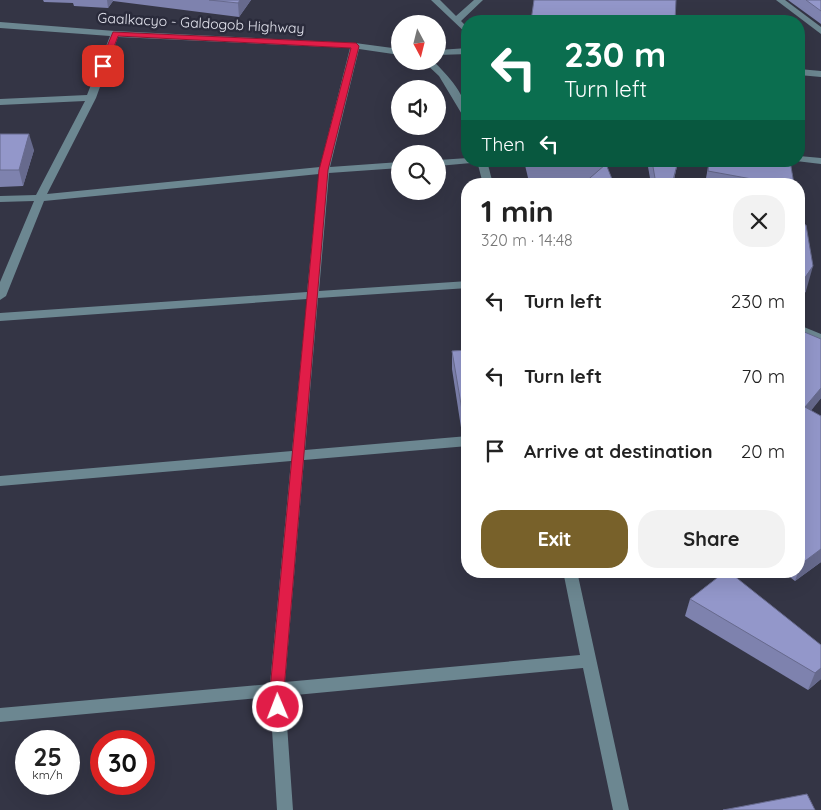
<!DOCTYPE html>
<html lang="en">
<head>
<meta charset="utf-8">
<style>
	body { margin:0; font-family:Quicksand,sans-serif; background:#f2f2f2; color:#222; height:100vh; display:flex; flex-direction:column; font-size:19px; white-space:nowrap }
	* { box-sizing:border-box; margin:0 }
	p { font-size:16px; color:#767676 }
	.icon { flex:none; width:28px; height:28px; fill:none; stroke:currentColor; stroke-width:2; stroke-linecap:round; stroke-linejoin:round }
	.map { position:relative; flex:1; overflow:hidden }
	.panel { position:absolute; left:461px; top:178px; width:344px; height:400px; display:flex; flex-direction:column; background:#fff; border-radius:20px; box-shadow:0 5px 20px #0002 }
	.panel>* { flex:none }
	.top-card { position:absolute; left:461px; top:15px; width:344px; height:152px; border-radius:20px; box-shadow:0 5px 20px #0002; background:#0b6e4f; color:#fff; overflow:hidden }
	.needle { width:32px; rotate:173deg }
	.buttons { position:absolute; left:391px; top:15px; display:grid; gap:10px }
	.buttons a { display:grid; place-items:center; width:55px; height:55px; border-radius:50%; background:#fff; box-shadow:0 5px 20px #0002; font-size:25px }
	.speed { position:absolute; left:15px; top:730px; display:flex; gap:10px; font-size:25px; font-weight:700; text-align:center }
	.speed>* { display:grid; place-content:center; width:65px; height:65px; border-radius:50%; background:#fff; box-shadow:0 5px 20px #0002; line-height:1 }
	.speed small { font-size:12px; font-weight:400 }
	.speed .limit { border:8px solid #d22; background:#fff; color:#111 }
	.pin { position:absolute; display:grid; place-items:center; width:42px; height:42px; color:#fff; margin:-21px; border-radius:10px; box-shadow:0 2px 8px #0006 }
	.me { position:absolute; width:55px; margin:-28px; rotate:359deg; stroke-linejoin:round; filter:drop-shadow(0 0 4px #0008) }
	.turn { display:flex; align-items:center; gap:18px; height:105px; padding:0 20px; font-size:22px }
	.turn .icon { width:65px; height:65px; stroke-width:2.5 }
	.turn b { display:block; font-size:35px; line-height:42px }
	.then { display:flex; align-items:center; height:48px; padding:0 20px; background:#0003; gap:10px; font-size:19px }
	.round { display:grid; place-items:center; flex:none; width:52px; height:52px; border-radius:20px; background:#f2f2f2 }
	.headline { display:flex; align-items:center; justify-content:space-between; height:85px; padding:0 20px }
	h1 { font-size:30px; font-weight:700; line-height:38px }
	.action { display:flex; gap:10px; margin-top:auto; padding:10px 20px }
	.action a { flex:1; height:58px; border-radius:20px; background:#78612a; color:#fff; font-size:20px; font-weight:700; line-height:58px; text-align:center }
	.action a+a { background:#f2f2f2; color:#222 }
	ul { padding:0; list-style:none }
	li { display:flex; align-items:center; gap:15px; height:75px; padding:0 20px }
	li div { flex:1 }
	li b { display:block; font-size:19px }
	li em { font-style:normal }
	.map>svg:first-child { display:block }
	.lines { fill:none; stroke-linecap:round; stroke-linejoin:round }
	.minor { fill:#6c8791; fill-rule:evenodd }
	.wall { fill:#7e82ae }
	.shaded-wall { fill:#676a8d }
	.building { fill:#9397ca; stroke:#676a8d }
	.route { fill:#e11d48; stroke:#92132f }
	.labels { text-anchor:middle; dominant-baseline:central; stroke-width:5; stroke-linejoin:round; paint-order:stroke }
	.far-street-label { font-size:14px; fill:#e3e4ee; stroke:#2a2b3b }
</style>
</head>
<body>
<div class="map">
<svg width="821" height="810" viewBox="0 0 821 810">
	<rect width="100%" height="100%" fill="#343545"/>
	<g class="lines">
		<!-- minor -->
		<g class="minor">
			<polygon points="431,0 440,0 456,16 474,0 483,0 461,21 468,28 468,35"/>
			<polygon points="776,0 785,0 821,27 821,34"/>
			<path d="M0,22L115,31L355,43L400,49V55L359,49L330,167L400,162V168L329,173L319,291L468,281V288L318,298L305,450L468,436V446L304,460L285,682L580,655L563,571H577L629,810H613L583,668L285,696L293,810H277L270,697L0,722V708L270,684L291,461L0,486V476L292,451L307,299L0,321V313L307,292L319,174L44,201L6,296L0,300V282L34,201L0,202V196L36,195L85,101L0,105V99L87,95L110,36L0,28ZM118,37L350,48L320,167L47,194L96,98Z"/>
			<polygon points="468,48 468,54 438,55 438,50"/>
			<path d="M423,61H433C448,75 468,97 468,119L463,116L439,76Z"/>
			<polygon points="799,69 821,71 821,77 799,75"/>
			<polygon points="799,156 821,158 821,164 796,161 799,161"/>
			<polygon points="468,158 468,161 473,161 471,163 438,166 438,160"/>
			<polygon points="477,161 487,161 493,184 483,184"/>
			<polygon points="799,325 821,334 821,342 799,333"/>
		</g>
	</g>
	<!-- wall -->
	<g class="wall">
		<polygon points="43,0 251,0 239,17 113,1 108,8 74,6 73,3 44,2"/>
		<polygon points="788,0 821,0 821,24"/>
		<polygon points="0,134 34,150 23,186 0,187"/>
		<polygon points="524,161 603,161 603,167 590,178 529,182"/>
		<polygon points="647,161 678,161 673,184 651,184"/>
		<polygon points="709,161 790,161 794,184 705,184"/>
		<polygon points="799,223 806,291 799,302"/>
		<polygon points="799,335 821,339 821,398 811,410 821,562 795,581 782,571 799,571"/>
		<polygon points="468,350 468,433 462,434 452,369 452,351"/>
		<polygon points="726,571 821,679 808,690 685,616 690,599"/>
	</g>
	<!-- shaded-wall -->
	<g class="shaded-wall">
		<polygon points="107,0 113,0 113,1 108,8"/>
		<polygon points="240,0 251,0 239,17 238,3"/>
		<polygon points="29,134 34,150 23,186 19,170"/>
		<polygon points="678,162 673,184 672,184"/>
		<polygon points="813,266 806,291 799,302 799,299 804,279"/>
		<polygon points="821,388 821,398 800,425 805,407"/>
		<polygon points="821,549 821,562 795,581 801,564"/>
		<polygon points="821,668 821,679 808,690 815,673"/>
	</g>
	<!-- building -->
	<g class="building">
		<polygon points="209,0 240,0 238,3"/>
		<polygon points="534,0 676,0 675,21 531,21"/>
		<polygon points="806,0 821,0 821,11"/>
		<polygon points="0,134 29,134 19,170 0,170"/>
		<polygon points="529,161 591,161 530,165"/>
		<polygon points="652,161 678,161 672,184 656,184"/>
		<polygon points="709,161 790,161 794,184 779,184 708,171"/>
		<polygon points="606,164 614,184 583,184"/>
		<polygon points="799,223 806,225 813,266 804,279 799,277"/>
		<polygon points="802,331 821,339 821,388 805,407 821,416 821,549 801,564 799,562 799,335"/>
		<polygon points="468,350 468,416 463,416 452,351"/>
		<polygon points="726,571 728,571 821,645 821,668 815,673 690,599"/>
		<polygon points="807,794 815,810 723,810"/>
	</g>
	<!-- route -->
	<polygon class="route" points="113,32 356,43 359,46 328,170 284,690 285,707 283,711 278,713 273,711 270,690 319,170 351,48 118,36 107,66 101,68 99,66"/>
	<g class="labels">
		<!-- far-street labels -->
		<g class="far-street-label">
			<text transform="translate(201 23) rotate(3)">Gaalkacyo - Galdogob Highway</text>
		</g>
	</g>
</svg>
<div class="buttons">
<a><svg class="needle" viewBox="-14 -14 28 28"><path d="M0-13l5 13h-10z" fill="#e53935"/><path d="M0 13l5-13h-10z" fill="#767676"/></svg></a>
<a><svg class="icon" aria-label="sound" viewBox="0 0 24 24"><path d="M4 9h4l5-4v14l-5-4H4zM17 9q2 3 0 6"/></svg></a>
<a><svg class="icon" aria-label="search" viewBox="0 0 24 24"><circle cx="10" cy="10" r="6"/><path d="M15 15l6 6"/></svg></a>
</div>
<div class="speed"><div>25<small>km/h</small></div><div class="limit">30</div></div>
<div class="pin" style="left:103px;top:66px;background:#d93025"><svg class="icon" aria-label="arrive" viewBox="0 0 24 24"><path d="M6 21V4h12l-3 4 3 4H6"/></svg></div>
<svg class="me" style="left:278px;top:707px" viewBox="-20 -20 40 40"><circle r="17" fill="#e11d48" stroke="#fff" stroke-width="3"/><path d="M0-11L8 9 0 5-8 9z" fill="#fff"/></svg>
<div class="top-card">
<div class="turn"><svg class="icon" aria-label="left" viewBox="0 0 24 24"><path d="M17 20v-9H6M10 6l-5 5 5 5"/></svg><div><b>230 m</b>Turn left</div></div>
<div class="then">Then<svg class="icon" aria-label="left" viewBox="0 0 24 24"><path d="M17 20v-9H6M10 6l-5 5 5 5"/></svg></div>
</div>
<section class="panel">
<div class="headline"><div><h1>1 min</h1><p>320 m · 14:48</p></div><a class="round"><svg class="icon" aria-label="close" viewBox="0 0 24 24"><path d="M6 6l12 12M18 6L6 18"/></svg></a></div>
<ul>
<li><svg class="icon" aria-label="left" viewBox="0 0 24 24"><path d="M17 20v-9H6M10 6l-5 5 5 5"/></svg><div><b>Turn left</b></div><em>230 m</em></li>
<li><svg class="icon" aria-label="left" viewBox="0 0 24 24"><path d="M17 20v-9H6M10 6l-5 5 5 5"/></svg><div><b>Turn left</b></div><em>70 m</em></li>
<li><svg class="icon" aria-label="arrive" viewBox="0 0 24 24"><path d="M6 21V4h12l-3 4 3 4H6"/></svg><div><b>Arrive at destination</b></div><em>20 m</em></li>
</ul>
<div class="action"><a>Exit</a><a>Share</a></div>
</section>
</div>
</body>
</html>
